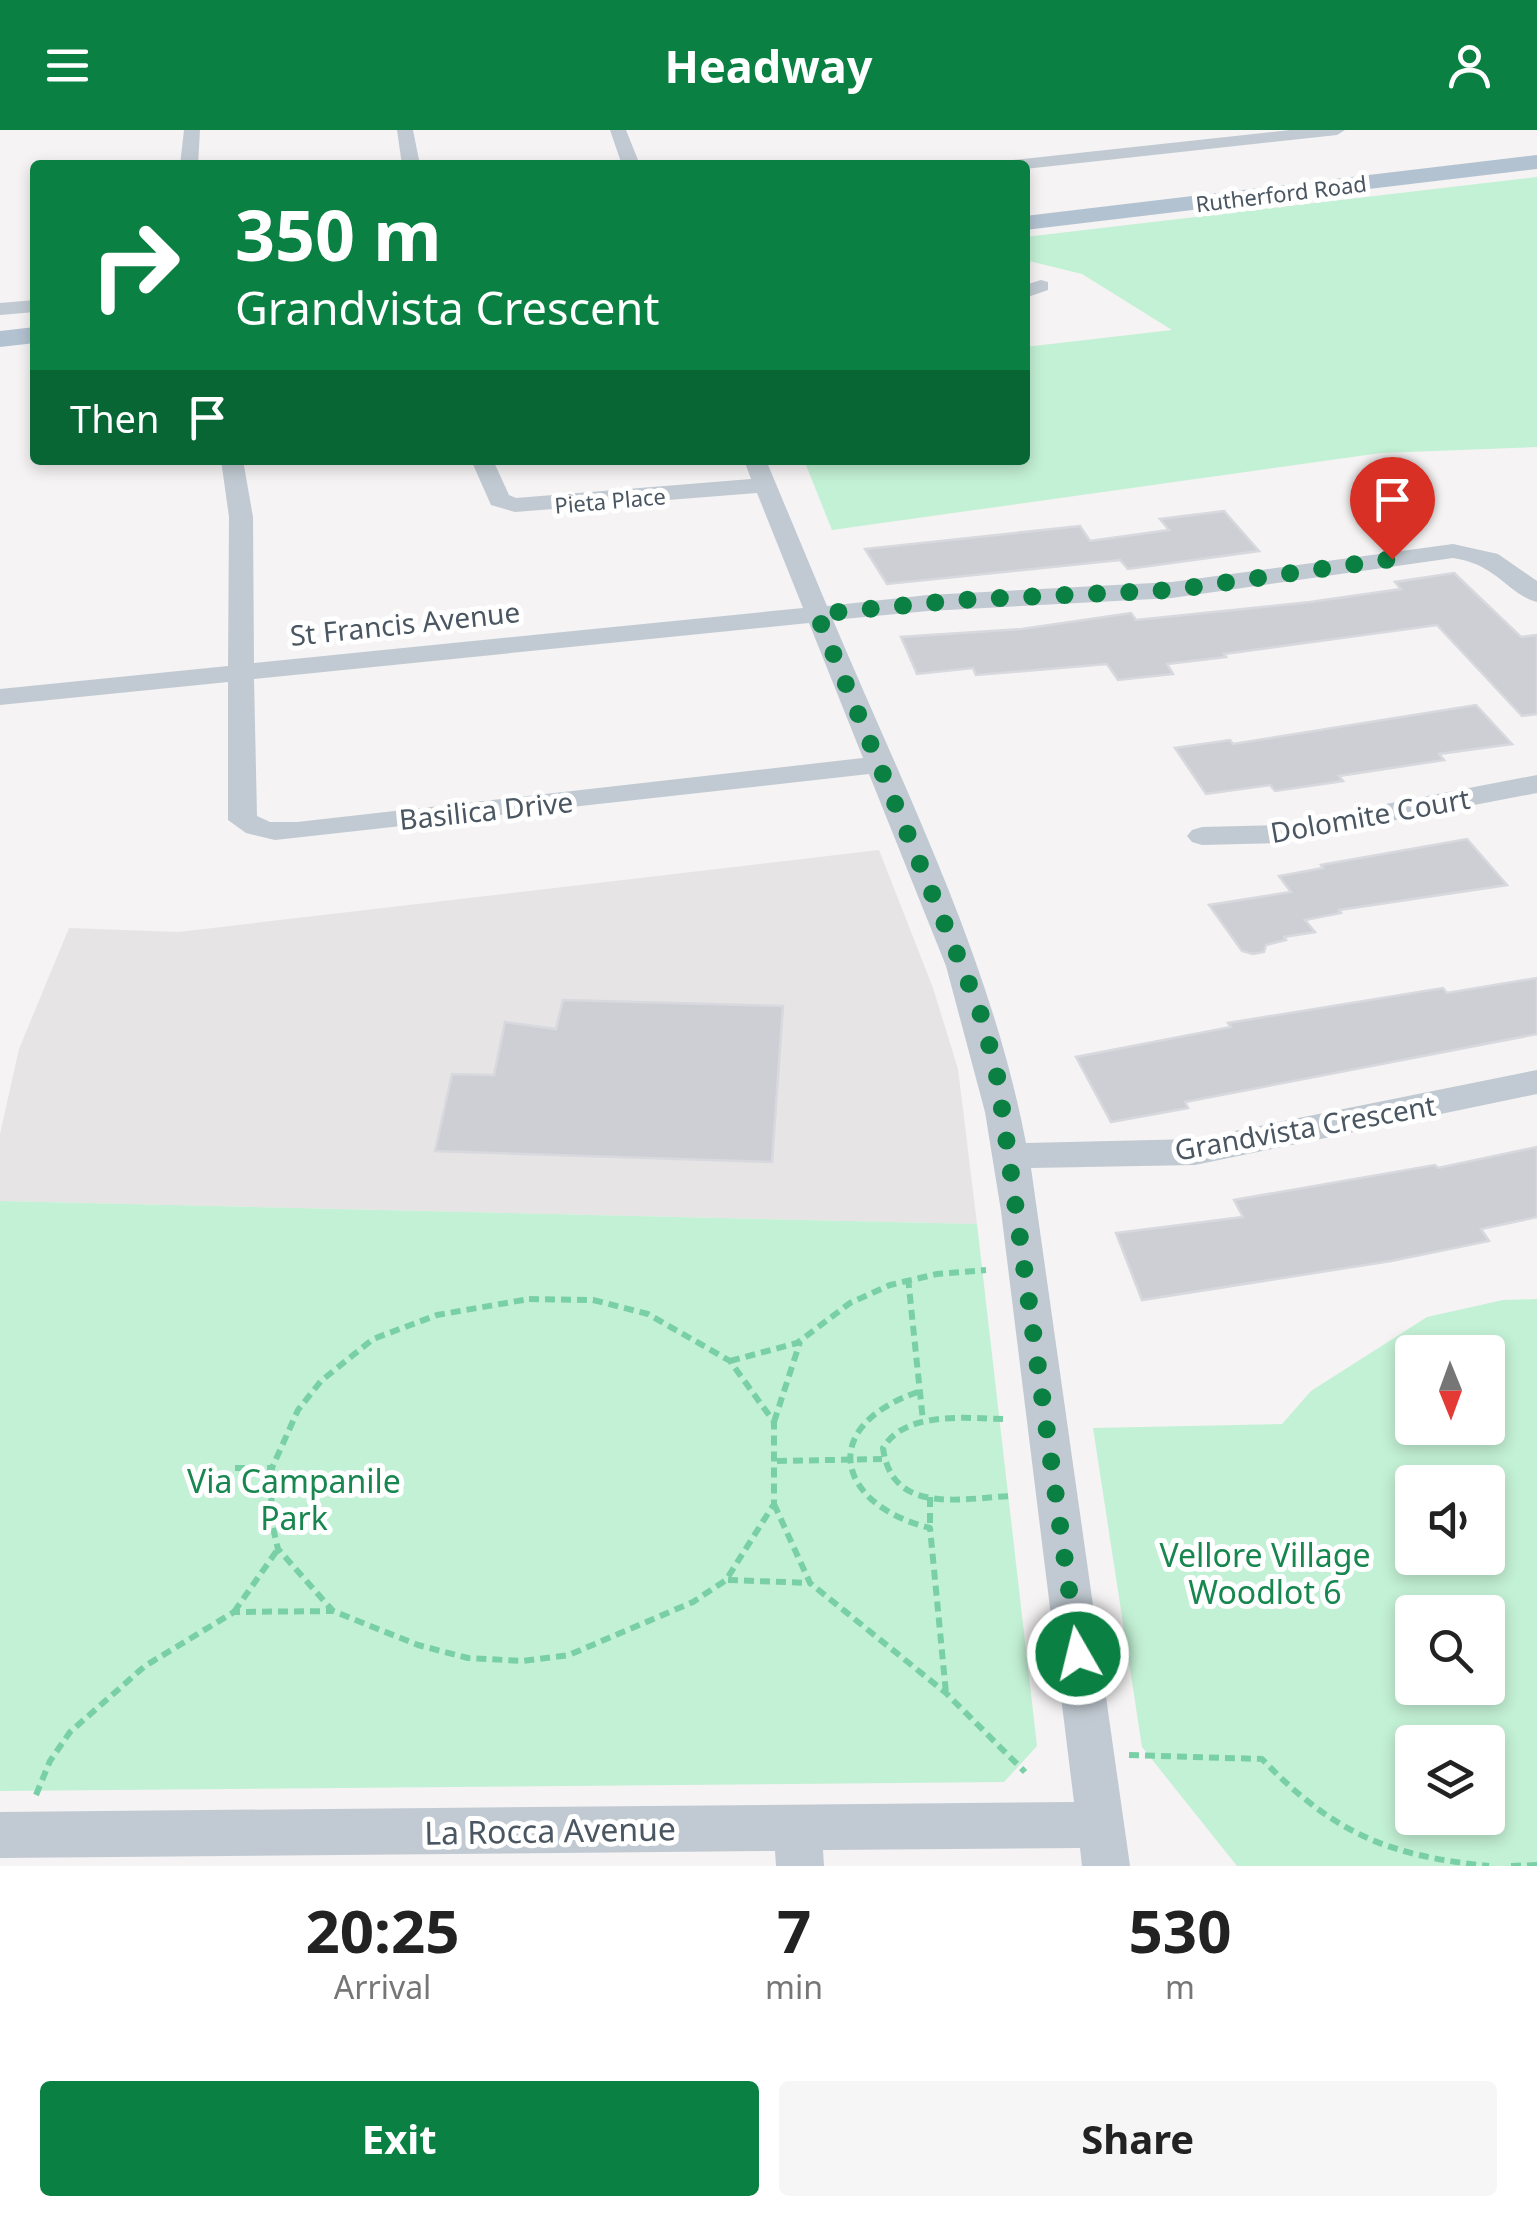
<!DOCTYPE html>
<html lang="en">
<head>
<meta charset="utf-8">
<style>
	body { margin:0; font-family:"Noto Sans",sans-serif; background:#f6f6f6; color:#222; height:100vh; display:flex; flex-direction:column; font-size:38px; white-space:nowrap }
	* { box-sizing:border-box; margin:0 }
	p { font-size:32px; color:#767676 }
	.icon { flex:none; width:55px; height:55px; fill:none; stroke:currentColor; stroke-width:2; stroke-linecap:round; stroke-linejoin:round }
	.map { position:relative; height:1736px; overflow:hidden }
	.drawer { display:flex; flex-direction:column; background:#fff; flex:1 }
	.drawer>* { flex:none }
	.top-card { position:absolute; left:30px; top:30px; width:1000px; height:305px; border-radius:10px; box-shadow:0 5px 15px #0003; background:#0b8043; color:#fff; overflow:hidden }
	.needle { width:65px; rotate:179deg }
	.tools { position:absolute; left:1395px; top:1205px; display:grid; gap:20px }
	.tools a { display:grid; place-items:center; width:110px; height:110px; border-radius:10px; background:#fff; box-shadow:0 5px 15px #0003; font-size:50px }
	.pin { position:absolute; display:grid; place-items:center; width:85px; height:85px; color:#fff; margin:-102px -42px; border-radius:50% 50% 50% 0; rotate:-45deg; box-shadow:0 0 10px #0007 }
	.pin .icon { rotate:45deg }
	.me { position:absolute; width:110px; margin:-55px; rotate:352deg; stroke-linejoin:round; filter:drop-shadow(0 0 8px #0008) }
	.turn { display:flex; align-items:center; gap:35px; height:210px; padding:0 40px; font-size:45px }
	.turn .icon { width:130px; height:130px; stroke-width:2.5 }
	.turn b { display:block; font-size:70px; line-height:85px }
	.then { display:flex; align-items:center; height:95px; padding:0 40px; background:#0003; gap:20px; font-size:38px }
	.eta { display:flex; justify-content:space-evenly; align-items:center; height:170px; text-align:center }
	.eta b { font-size:60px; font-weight:700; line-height:70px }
	.primary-button { display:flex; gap:20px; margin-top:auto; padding:20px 40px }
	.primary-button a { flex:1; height:115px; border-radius:10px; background:#0b8043; color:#fff; font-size:40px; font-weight:700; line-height:115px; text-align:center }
	.primary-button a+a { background:#f6f6f6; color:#222 }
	header { display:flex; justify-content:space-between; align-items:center; height:130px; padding:0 40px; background:#0b8043; color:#fff; font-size:45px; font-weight:700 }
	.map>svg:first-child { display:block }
	.education { fill:#e6e4e5 }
	.green { fill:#c3f1d5; fill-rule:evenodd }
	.building { fill:#cdcfd5; stroke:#d7d9de; stroke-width:2.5 }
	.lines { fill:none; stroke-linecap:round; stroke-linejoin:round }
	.path { stroke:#7ad0a6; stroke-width:6; stroke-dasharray:10 6; stroke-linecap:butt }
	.minor { fill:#c1cad2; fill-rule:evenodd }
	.major { fill:#b3c2d1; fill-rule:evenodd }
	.route { stroke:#0b8043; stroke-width:18; stroke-dasharray:0 32.4 }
	.labels { text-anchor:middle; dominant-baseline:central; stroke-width:10; stroke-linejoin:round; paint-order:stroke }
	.far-street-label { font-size:22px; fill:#4a5661; stroke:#fff }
	.street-label { font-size:28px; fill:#4a5661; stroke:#fff }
	.near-park-label { font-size:32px; fill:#17864f; stroke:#fff }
	.near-street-label { font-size:32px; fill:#4a5661; stroke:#fff }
</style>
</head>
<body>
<header><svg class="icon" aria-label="menu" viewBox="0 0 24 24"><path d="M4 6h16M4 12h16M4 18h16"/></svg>Headway<svg class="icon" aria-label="person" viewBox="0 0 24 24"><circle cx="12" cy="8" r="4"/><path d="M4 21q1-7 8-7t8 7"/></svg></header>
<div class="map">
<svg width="1537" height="1736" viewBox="0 0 1537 1736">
	<rect width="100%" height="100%" fill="#f5f3f3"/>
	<!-- education -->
	<polygon class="education" points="879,720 933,858 958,939 977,1094 0,1071 0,1004 19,919 69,798 178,802"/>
	<!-- green -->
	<g class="green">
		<polygon points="1537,47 1537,317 1381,323 832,400 804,330 1025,330 1025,217 1172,200 1082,144 1025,130 1025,107"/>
		<polygon points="0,1071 977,1094 1037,1616 1004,1652 0,1661"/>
		<path d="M1537,1169V1736H1237L1142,1617L1093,1298L1282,1294L1311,1261L1427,1187L1503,1170ZM1488,1222V1298H1412V1222ZM1412,1352H1488V1428H1412ZM1488,1482V1558H1412V1482ZM1488,1612V1688H1412V1612Z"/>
	</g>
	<!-- building -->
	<g class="building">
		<polygon points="1224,381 1259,421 1128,439 1120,430 887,454 865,419 1080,396 1090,411 1169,400 1160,389"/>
		<polygon points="1454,443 1521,507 1537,505 1537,584 1522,586 1437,495 1224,524 1226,527 1167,534 1173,544 1118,550 1107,534 976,545 973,538 917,544 901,507 1022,499 1131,483 1136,490 1310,472 1401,459 1395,452"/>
		<polygon points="1476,575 1512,614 1439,624 1444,630 1339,646 1343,651 1275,661 1270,655 1206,664 1175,618 1230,610 1233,614"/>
		<polygon points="1467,709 1507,755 1339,780 1341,783 1305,790 1315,802 1284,807 1286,810 1266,815 1264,822 1253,824 1242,821 1209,775 1291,762 1279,746 1323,738 1321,735"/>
		<polygon points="1537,848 1537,904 1185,972 1188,978 1111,992 1076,927 1231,897 1228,893 1443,858 1447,863"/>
		<polygon points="563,870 783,876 772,1032 435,1021 452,944 494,945 505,892 556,899"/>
		<polygon points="1537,1017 1537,1087 1481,1099 1489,1111 1391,1131 1142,1170 1116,1103 1243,1087 1234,1070 1435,1035 1438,1038"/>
	</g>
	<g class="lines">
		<!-- path -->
		<g class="path">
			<polyline points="908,1148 923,1291"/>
			<polygon points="529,1169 593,1170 648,1184 730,1231 774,1292 774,1374 726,1450 693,1472 569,1525 523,1531 468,1528 418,1515 333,1481 278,1419 271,1389 272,1338 298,1280 321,1251 373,1209 437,1185"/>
			<polyline points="730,1231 797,1213 850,1173 890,1155 937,1144 986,1140"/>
			<path d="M918,1262C816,1297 837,1375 930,1398L946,1563"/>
			<path d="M1003,1289C965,1288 905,1281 883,1318C892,1386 962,1368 1012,1366"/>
			<polyline points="774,1292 800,1212"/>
			<polyline points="777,1331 882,1329"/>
			<polyline points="235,1338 272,1338"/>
			<polyline points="930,1367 930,1398"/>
			<polyline points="774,1374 810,1453 946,1563 1025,1642"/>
			<polyline points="728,1450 810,1453"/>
			<polyline points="234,1482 278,1419"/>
			<path d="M1129,1625L1262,1629C1333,1703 1388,1726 1489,1736"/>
			<polyline points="36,1665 50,1631 70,1602 145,1536 234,1482 333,1481"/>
			<polyline points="1511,1736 1537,1735"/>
		</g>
		<!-- minor -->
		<g class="minor">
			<polygon points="184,0 200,0 198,35 180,35"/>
			<polygon points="397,0 413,0 420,35 402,35"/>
			<polygon points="610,0 626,0 640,35 622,35"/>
			<polygon points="1290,0 1345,0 1337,5 1025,39 1025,35 1004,35 1013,30"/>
			<polygon points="1041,150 1048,152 1048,160 1025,168 1025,155"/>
			<polygon points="35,170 35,182 0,185 0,173"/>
			<path d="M221,330H243L253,387L254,533L803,478L757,363L515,382L491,375L471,330H493L509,365L516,368L751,349L744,330H766L827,476L928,465L1172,452L1453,414L1498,424L1537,451V472C1507,464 1497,434 1453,428L1172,468L928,481L833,490C905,661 991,830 1026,1013L1195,1009L1537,940V964L1195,1035L1031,1038L1130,1736H1082L1080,1718L823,1720L824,1736H776L775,1721L0,1728V1682L1074,1672L1001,1081L985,982L946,836L869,644L275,710L246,703L228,690V552L0,575V559L228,536L229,387ZM809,493L863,628L297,692H270L257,686L254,549Z"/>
			<polygon points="1537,645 1537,663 1277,713 1202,715 1192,712 1187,706 1192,700 1202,697 1277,695"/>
		</g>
		<!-- major -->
		<g class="major">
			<polygon points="1537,25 1537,39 1025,100 1025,86"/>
			<polygon points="35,197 35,213 0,217 0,201"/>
		</g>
	</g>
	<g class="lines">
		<!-- route -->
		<polyline class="route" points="1078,1524 998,950 983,890 962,836 817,484 960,470 1172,460 1392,429"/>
	</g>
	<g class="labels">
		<!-- far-street labels -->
		<g class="far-street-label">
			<text transform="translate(1281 63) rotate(-7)">Rutherford Road</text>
			<text transform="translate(610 370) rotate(-5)">Pieta Place</text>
		</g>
		<!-- street labels -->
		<g class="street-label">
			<text transform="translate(405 493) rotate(-6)">St Francis Avenue</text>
			<text transform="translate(486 680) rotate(-6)">Basilica Drive</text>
			<text transform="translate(1370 685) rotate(-10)">Dolomite Court</text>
			<text transform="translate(1305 997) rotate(-10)">Grandvista Crescent</text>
		</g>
		<!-- near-park labels -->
		<g class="near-park-label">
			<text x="294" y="1350">Via Campanile<tspan x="294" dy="37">Park</tspan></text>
			<text x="1265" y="1424">Vellore Village<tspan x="1265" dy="37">Woodlot 6</tspan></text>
		</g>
		<!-- near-street labels -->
		<g class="near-street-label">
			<text transform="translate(550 1700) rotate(-1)">La Rocca Avenue</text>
		</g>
	</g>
</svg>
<div class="tools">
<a><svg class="needle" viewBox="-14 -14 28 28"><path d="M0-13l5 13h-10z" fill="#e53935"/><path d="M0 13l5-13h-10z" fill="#767676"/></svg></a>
<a><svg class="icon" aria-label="sound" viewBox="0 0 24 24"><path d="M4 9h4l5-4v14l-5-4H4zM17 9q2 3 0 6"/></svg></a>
<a><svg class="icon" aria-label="search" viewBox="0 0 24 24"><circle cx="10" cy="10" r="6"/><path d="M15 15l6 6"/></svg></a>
<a><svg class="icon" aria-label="layers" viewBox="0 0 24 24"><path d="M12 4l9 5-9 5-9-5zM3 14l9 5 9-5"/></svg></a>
</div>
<div class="pin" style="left:1392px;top:429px;background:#d93025"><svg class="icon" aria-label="arrive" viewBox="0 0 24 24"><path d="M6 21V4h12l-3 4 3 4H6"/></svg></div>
<svg class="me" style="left:1078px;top:1524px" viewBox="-20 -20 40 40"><circle r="17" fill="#0b8043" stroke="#fff" stroke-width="3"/><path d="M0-11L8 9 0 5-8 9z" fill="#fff"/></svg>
<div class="top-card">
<div class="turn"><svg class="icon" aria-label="right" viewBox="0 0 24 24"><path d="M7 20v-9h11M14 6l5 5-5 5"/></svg><div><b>350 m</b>Grandvista Crescent</div></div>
<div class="then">Then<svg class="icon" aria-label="arrive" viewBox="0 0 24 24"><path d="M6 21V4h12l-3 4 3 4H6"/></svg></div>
</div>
</div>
<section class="drawer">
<div class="eta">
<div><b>20:25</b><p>Arrival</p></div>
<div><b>7</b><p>min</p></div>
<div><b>530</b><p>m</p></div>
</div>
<div class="primary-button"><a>Exit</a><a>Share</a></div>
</section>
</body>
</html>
